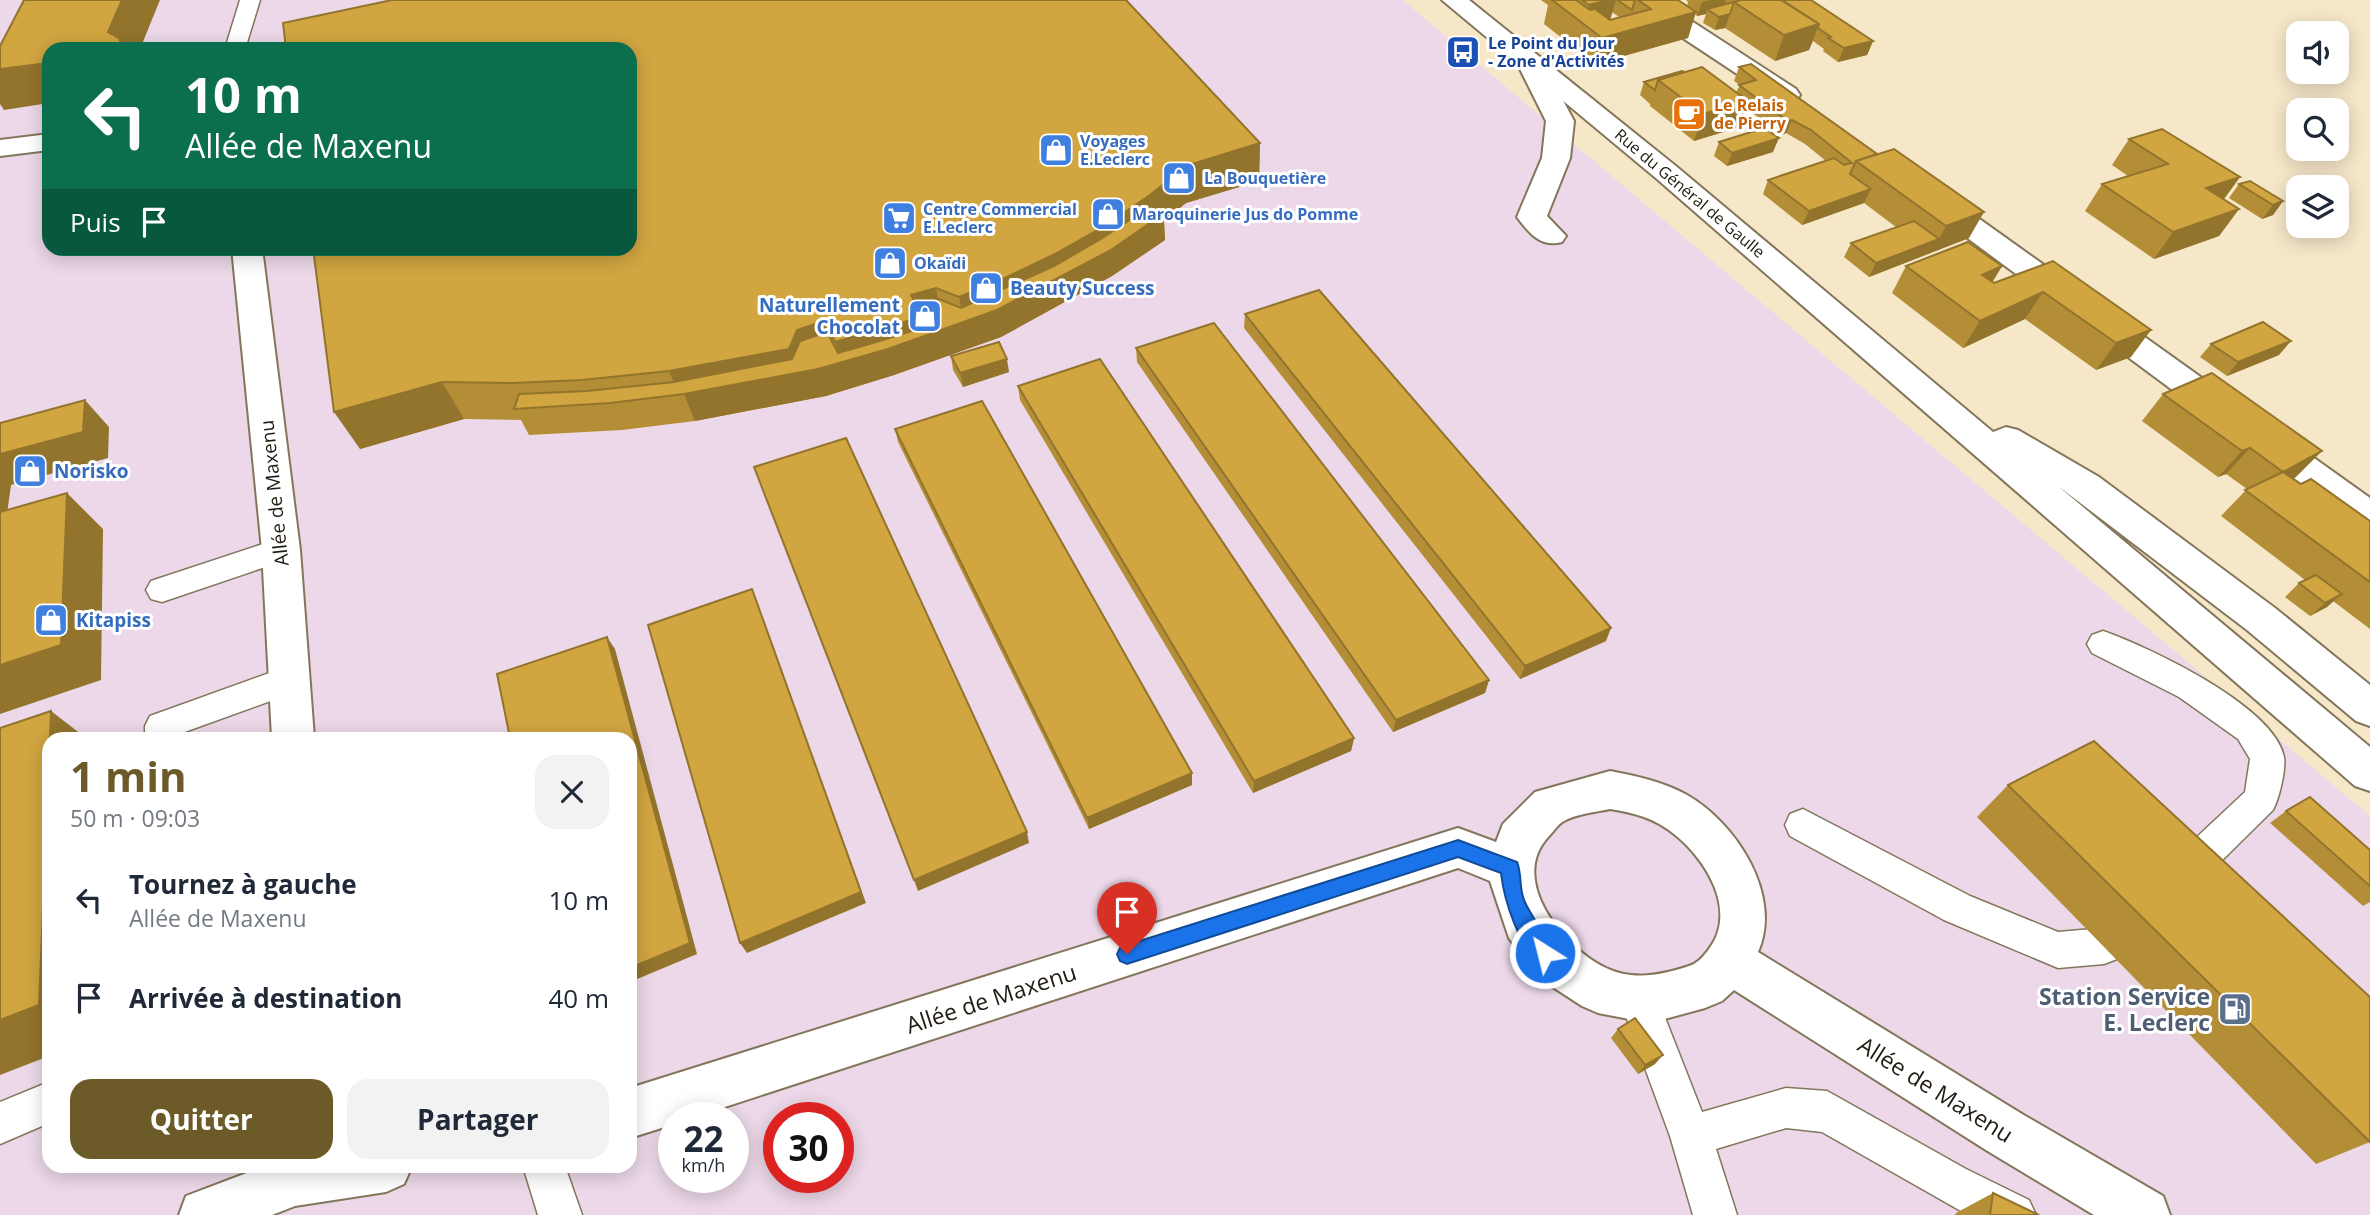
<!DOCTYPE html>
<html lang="fr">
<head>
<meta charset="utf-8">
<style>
	body { margin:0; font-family:"Open Sans",sans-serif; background:#f2f2f3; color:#1f2937; height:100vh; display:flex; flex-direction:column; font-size:26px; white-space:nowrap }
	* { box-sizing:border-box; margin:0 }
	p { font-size:23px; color:#747a83 }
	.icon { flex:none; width:38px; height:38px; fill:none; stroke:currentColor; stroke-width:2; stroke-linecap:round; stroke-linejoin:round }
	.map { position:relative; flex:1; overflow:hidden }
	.drawer { position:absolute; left:42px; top:732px; width:595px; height:441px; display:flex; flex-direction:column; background:#fff; border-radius:21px; box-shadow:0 4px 18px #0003 }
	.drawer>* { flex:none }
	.banner { position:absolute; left:42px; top:42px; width:595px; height:214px; border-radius:21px; box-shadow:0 4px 18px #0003; background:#0b6e4f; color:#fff; overflow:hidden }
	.controls { position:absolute; left:2286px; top:21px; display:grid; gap:14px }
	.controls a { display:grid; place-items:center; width:63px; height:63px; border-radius:14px; background:#fff; box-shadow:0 4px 18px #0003; font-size:35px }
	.speed { position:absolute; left:658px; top:1102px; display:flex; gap:14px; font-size:35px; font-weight:700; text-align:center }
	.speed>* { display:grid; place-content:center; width:91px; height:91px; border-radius:50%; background:#fff; box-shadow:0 4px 18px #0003; line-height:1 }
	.speed small { font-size:18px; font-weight:400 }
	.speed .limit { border:10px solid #d22; background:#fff; color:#111 }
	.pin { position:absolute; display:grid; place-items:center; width:60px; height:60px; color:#fff; margin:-72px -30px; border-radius:50% 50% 50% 0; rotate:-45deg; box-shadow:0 0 7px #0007 }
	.pin .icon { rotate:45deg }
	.me { position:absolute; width:77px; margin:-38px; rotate:324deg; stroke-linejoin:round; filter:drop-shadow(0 0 5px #0008) }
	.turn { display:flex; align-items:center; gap:24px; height:147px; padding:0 28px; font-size:32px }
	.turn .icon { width:91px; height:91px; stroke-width:2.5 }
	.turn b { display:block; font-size:49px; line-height:60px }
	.then { display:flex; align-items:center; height:66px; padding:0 28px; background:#0003; gap:14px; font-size:26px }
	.round { display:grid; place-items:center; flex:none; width:74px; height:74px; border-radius:21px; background:#f2f2f3 }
	.headline { display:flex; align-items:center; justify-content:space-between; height:119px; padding:0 28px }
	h1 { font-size:42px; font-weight:700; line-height:52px; color:#6c5b29 }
	.cta { display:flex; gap:14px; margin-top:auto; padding:14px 28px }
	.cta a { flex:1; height:80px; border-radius:21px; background:#6c5b29; color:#fff; font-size:28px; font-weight:700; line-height:80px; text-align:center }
	.cta a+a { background:#f2f2f3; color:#1f2937 }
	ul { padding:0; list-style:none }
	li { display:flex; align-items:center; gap:21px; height:98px; padding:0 28px }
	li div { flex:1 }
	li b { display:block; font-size:26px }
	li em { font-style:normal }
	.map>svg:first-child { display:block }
	.commercial { fill:#ecd8e8; fill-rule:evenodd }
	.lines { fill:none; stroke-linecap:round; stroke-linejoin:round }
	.lane-casing { stroke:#83765b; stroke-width:3 }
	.street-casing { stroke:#83765b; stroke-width:4 }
	.secondary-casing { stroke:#83765b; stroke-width:4 }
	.lane { fill:#fff; fill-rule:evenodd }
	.street { fill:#fff; fill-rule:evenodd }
	.secondary { fill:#fff; fill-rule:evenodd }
	.wall { fill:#b48e37; fill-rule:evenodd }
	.shaded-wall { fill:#92742d }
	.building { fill:#d1a540; stroke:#92742d; stroke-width:2 }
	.route { fill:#1a73e8; stroke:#114b97; stroke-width:2 }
	.labels { text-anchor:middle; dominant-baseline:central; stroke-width:6; stroke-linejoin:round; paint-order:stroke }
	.far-transit-label { font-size:16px; font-weight:bold; fill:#164399; stroke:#fff; text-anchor:start }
	.far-food-label { font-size:16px; font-weight:bold; fill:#c56008; stroke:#fff; text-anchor:start }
	.far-shop-label { font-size:16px; font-weight:bold; fill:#366cbe; stroke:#fff; text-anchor:start }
	.far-street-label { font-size:16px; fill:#211c11; stroke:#fff }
	.shop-label { font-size:19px; font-weight:bold; fill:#366cbe; stroke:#fff; text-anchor:start }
	.street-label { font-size:19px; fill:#211c11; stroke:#fff }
	.near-service-label { font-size:23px; font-weight:bold; fill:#4e5e75; stroke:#fff; text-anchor:end }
	.near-street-label { font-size:23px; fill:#211c11; stroke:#fff }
</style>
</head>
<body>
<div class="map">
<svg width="2370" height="1215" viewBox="0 0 2370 1215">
	<rect width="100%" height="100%" fill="#f6e7c9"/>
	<!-- commercial -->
	<path class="commercial" d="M0,0H1403L2370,816V1215H0ZM49,49H630V248H49ZM49,738H630V1166H49ZM674,1118H733V1178H674ZM779,1118H838V1178H779Z"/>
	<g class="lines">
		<!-- lane casing -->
		<g class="lane-casing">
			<g id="lane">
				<polygon points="240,0 260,0 245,49 225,49"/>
				<polygon points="281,538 292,542 296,550 292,558 162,602 151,599 146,590 151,581"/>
				<path d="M2103,631C2149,647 2274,706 2284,757C2286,770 2279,799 2273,810L2193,889L2180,894L2167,889L2162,877L2167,865L2245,792L2250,759L2238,739L2179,697L2092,653L2087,644L2092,635Z"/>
				<polygon points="289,666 301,670 305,680 301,690 179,734 179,738 145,738 145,726 150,716"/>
				<polygon points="1803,809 1970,896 2058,932 2104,928 2117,933 2123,946 2117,959 2104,964 2058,968 1944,920 1790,836 1785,825 1790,814"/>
				<polygon points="1639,981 1653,987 1702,1112 1786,1088 1827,1091 1966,1169 2029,1200 2036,1215 1968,1215 1822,1132 1786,1128 1716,1149 1737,1215 1693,1215 1670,1136 1620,1000 1625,987"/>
				<polygon points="49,1082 49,1123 0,1144 0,1102"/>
				<polygon points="523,1166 565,1166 582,1215 538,1215"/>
			</g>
		</g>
		<!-- street casing -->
		<g class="street-casing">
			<g id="street">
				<polygon points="1630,0 1659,0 1796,89 1800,95 1796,101 1787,103 1778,101 1633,5"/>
				<path d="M1530,55L1539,58L1543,63L1574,121L1570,158L1547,216L1566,236L1562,242C1541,248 1529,233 1517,217L1542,158L1546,121L1517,63L1521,58Z"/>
				<polygon points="49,134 49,150 0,156 0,140"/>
				<polygon points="1933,190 1943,193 2370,498 2370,531 2357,527 1923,205 1918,199 1923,193"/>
				<polygon points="232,248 262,248 300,550 314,738 272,738 262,550"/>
				<path d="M1610,771C1636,776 1664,782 1687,795C1736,823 1783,895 1758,952L2022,1114L2163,1196L2170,1215H2094L1986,1150L1734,990L1722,1001L1705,1008L1650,1023L1598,1013L1582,1006L1539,978L1509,938L1490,881L1458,868L691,1118H674V1124L630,1138V1088L1458,828L1496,842L1503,824L1535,792ZM1610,809C1634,813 1655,818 1674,834C1706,859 1738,911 1709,949C1704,956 1697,964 1689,966C1662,975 1633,981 1606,968C1564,948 1507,880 1549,836C1553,832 1558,824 1564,821C1576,814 1596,812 1610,809Z"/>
				<polygon points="265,1166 412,1166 404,1184 386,1192 295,1206 272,1215 179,1215 186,1196"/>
			</g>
		</g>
		<!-- secondary casing -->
		<g class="secondary-casing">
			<polygon id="secondary" points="1442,0 1469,0 1677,167 1993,432 2006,427 2018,430 2099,477 2275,608 2370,685 2370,726 2356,721 2247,630 2058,486 2370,747 2370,791 2355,786 1657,179"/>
		</g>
		<!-- lane -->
		<use href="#lane" class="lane"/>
		<!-- street -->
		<use href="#street" class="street"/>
		<!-- secondary -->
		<use href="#secondary" class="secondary"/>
	</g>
	<!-- wall -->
	<g class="wall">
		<polygon points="392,0 1260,143 1259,181 1186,203 1164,221 1165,240 1112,276 1001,337 894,375 826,396 695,421 622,430 529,435 521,420 464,419 360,449"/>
		<path d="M1541,0H1678L1687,6L1688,2L1686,0H1781L1873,41L1867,55L1838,62L1823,51L1824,49L1813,41L1809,50L1775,61L1725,28L1715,30L1703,23L1706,14L1697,16L1695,14L1688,38L1595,64L1544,24L1548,5ZM1612,12L1619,17L1610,20Z"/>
		<polygon points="1739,67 1969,238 1869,277 1844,257 1851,243 1896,227 1864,203 1802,225 1763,194 1768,180 1826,161 1805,144 1786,133 1782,135 1746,108 1739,127 1694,141 1650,106 1650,104 1640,95 1644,82 1684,72 1736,92 1740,85 1734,81"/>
		<polygon points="2129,139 2240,177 2224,199 2239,209 2219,236 2154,259 2085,211 2102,184 2128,176 2112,165"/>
		<polygon points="1719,142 1773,152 1727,166 1714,156"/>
		<polygon points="2239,184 2283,201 2273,215 2262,219 2229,198"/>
		<polygon points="2053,261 2131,357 2096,370 2025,319 1963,348 1892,293 1906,266 2002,266 1992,282 1994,283"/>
		<polygon points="1245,314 1606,641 1520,679 1244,328"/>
		<polygon points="2211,344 2279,355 2227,376 2200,357"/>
		<polygon points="1136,348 1489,680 1485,693 1393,732 1137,362"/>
		<polygon points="951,356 1009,372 963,387 953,370"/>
		<polygon points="2212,373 2296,477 2293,479 2301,484 2370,521 2370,629 2333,601 2327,607 2310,616 2285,597 2299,583 2305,580 2221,516 2247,489 2226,474 2218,477 2142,421 2163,394"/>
		<polygon points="1018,386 1354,738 1351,751 1253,793 1020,400"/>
		<polygon points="895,429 1192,773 1192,785 1089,829 898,442"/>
		<polygon points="2008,785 2370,1142 2316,1164 1977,817"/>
		<polygon points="2286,811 2370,850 2370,902 2363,906 2270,823"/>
		<polygon points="1618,1029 1655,1064 1638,1074 1611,1038"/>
		<polygon points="1993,1193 2039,1215 1955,1215 1956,1213"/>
	</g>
	<!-- shaded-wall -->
	<g class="shaded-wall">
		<polygon points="122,0 160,0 140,49 119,49 108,32"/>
		<polygon points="1609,0 1616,0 1609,24 1585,25 1589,5"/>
		<polygon points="1711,0 1726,0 1722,10 1707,9 1706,14 1697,16 1702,2"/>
		<polygon points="1696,12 1688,38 1595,64 1602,38"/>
		<polygon points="1730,14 1725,28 1715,30 1719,17"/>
		<polygon points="1819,24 1809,50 1775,61 1784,35"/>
		<polygon points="1873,41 1867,55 1838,62 1844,48"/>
		<polygon points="49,63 49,103 4,110 0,104 0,69"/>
		<polygon points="1748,101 1739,127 1694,141 1703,114"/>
		<polygon points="1792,120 1786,133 1782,135 1788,121"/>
		<polygon points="1779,138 1773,152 1727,166 1732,153"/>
		<polygon points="1260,143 1259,181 1186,203 1164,221 1165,240 1112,276 1001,337 894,375 826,396 695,421 684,394 679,395 669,371 824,321 834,359 840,363 835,342 911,295 936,288 943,325 964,322 959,297 1186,166"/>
		<polygon points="2240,177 2220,204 2206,188"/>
		<polygon points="1871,189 1864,203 1802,225 1809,211"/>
		<polygon points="2283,201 2273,215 2262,219 2273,205"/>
		<polygon points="2239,209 2219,236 2154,259 2173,232"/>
		<polygon points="1984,212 1969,238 1869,277 1876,263 1939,239 1946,226"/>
		<polygon points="2002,266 1986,293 1982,275"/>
		<polygon points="2043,292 2025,319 1963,348 1980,321"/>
		<polygon points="2151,330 2131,357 2096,370 2116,343"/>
		<polygon points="2291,341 2279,355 2227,376 2238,362"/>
		<polygon points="1007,359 1009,372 963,387 960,373"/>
		<polygon points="442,382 464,419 360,449 334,412"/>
		<polygon points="85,400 109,427 108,458 11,485 7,514 0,516 0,454"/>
		<polygon points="2250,448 2226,474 2218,477 2242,451"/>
		<polygon points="2322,451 2296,477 2258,498 2283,472"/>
		<polygon points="67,493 103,529 101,680 0,714 0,665"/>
		<polygon points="752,589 866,903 747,953 740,943"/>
		<polygon points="2342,594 2327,607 2310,616 2325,603"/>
		<polygon points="1611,628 1606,641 1520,679 1525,666"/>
		<polygon points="607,637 615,649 697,954 630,982 630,968"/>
		<polygon points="1489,680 1485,693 1393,732 1396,720"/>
		<polygon points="51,711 86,738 50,738"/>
		<polygon points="1354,738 1351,751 1253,793 1254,781"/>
		<polygon points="49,764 49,1056 0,1075 0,1020"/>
		<polygon points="1192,773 1192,785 1089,829 1087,818"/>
		<polygon points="1027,832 1029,843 918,891 914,880"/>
		<polygon points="1663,1055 1655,1064 1638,1074 1645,1065"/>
	</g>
	<!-- building -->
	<g class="building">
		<polygon points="24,0 122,0 108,32 119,38 123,49 49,49 49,63 0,69 0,46"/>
		<polygon points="392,0 1126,0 1260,143 1186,166 1150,195 1101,228 1053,255 992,284 959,297 936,288 911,295 922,316 918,318 835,342 824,321 797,330 789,349 669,371 582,380 513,383 442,382 334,412 313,248 630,248 630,49 286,49 283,23"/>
		<polygon points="1552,0 1576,0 1590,10 1595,9 1610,20 1651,9 1638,0 1678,0 1696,12 1602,38"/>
		<polygon points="1582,0 1609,0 1589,5"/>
		<polygon points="1617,0 1635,0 1632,10"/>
		<polygon points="1741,0 1781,0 1819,24 1784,35 1734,2"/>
		<polygon points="1782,0 1811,0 1873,41 1844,48 1828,38 1831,37 1818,28 1819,24"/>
		<polygon points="1734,2 1730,14 1719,17 1707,9"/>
		<polygon points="1751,64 1877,154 1856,161 1850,174 1871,189 1809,211 1768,180 1834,158 1844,165 1852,163 1811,130 1792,120 1788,121 1739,85 1756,80 1739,67"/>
		<polygon points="1702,67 1748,101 1703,114 1658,80"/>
		<polygon points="1682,71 1684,72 1658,80 1655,90 1644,82"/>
		<polygon points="1764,128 1779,138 1732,153 1719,142"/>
		<polygon points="2162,129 2240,177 2206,188 2239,209 2173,232 2102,184 2168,164 2129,139"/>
		<polygon points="1894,149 1984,212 1946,226 1856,161"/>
		<polygon points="2250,181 2283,201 2273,205 2239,184"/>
		<polygon points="1151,206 1164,213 1111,250 997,310 888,349 818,369 684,394 610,403 514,409 519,394 587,391 674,382 792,359 800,341 827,332 838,353 883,340 924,327 922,316 916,305 939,299 961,308 1054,266 1101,239"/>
		<polygon points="1914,221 1939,239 1876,263 1851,243"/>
		<polygon points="1968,242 2002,266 1982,275 1994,283 2053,261 2151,330 2116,343 2043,292 1980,321 1906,266"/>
		<polygon points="1319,290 1611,628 1525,666 1245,314"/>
		<polygon points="2263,322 2291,341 2238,362 2211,344"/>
		<polygon points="1214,323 1489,680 1396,720 1136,348"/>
		<polygon points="999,342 1007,359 960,373 951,356"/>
		<polygon points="1100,359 1354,738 1254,781 1018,386"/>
		<polygon points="2212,373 2322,451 2283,472 2250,448 2242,451 2163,394"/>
		<polygon points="85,400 83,432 0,454 0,423"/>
		<polygon points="982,401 1192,773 1087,818 895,429"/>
		<polygon points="846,438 1027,832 914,880 754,467"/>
		<polygon points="2283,472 2301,484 2311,479 2370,521 2370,582 2245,490"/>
		<polygon points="67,493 61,645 0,665 0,512"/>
		<polygon points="2316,575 2342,594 2325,603 2299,583"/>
		<polygon points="752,589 861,892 740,943 648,625"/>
		<polygon points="607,637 690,943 630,968 630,738 510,738 497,674"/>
		<polygon points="51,711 50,738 49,738 49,764 39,1005 0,1020 0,728"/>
		<polygon points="2094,741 2370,997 2370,1142 2008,785"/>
		<polygon points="2310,797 2370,850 2370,886 2286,811"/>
		<polygon points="1635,1018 1663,1055 1645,1065 1618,1029"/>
		<polygon points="1993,1193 2039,1215 1990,1215"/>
	</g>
	<!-- route -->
	<path class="route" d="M1458,840L1517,862C1522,874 1519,888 1524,900C1532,920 1547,934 1555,953L1552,960L1545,963C1519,952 1504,899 1501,873L1458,857L1127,964L1120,961L1117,954L1120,948L1127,945Z"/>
	<!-- icons -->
	<defs>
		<g id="bus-square" transform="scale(1.75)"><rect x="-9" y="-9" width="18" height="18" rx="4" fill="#1a4fb4" stroke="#fff"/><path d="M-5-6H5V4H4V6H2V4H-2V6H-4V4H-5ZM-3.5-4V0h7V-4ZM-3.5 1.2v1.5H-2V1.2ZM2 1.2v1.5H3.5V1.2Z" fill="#fff"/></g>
		<g id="cafe-square" transform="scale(1.75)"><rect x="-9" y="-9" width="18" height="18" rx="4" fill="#e8710a" stroke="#fff"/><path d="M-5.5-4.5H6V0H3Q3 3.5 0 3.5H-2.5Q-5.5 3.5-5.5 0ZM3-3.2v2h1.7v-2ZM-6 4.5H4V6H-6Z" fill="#fff"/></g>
		<g id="shop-square" transform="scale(1.75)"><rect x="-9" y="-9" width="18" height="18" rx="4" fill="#3f7fe0" stroke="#fff"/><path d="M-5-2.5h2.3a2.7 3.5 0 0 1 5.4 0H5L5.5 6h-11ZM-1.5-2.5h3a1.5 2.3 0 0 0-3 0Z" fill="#fff"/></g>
		<g id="supermarket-square" transform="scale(1.75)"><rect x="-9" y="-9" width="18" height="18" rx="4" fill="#3f7fe0" stroke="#fff"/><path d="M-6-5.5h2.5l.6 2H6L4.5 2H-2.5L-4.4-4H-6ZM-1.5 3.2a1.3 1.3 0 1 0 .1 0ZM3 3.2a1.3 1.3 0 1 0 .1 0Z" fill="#fff"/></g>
		<g id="fuel-square" transform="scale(1.75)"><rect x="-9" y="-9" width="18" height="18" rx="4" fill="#5c6f8a" stroke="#fff"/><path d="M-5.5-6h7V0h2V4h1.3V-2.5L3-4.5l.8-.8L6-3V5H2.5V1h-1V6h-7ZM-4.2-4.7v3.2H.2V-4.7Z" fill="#fff"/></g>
	</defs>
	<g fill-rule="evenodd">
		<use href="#bus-square" x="1463" y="52"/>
		<use href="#cafe-square" x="1689" y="114"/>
		<use href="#shop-square" x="1056" y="150"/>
		<use href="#shop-square" x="1179" y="178"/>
		<use href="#shop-square" x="1108" y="214"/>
		<use href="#supermarket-square" x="899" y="218"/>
		<use href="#shop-square" x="890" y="263"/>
		<use href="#shop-square" x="986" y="288"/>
		<use href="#shop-square" x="925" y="316"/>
		<use href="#shop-square" x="30" y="471"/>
		<use href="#shop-square" x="51" y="620"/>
		<use href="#fuel-square" x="2235" y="1009"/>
	</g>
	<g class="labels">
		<!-- far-transit labels -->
		<g class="far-transit-label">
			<text x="1488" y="43">Le Point du Jour<tspan x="1488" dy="18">- Zone d'Activités</tspan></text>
		</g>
		<!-- far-food labels -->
		<g class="far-food-label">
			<text x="1714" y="105">Le Relais<tspan x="1714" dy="18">de Pierry</tspan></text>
		</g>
		<!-- far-shop labels -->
		<g class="far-shop-label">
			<text x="1080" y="141">Voyages<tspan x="1080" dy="18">E.Leclerc</tspan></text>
			<text x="1204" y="178">La Bouquetière</text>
			<text x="923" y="209">Centre Commercial<tspan x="923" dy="18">E.Leclerc</tspan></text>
			<text x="1132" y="214">Maroquinerie Jus do Pomme</text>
			<text x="914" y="263">Okaïdi</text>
		</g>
		<!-- far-street labels -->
		<g class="far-street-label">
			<text transform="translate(1690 193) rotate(40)">Rue du Général de Gaulle</text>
		</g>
		<!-- shop labels -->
		<g class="shop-label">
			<text x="1010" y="288">Beauty Success</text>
			<text x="900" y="305" text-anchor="end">Naturellement<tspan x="900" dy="22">Chocolat</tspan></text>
			<text x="54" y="471">Norisko</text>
			<text x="76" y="620">Kitapiss</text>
		</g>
		<!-- street labels -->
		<g class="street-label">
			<text transform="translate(274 493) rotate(-96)">Allée de Maxenu</text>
		</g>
		<!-- near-service labels -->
		<g class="near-service-label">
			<text x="2210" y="996">Station Service<tspan x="2210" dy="26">E. Leclerc</tspan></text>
		</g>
		<!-- near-street labels -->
		<g class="near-street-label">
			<text transform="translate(991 998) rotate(-18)">Allée de Maxenu</text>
			<text transform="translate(1936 1089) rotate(32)">Allée de Maxenu</text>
		</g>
	</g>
</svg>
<div class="controls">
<a><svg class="icon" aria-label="sound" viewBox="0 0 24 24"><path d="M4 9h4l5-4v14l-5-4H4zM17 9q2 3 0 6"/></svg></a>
<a><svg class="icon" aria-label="search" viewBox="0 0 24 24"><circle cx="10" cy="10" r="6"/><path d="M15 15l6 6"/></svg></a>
<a><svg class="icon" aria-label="layers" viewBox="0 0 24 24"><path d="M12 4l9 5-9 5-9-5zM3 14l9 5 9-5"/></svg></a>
</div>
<div class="speed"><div>22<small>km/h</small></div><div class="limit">30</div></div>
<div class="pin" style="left:1127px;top:954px;background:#d93025"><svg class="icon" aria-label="arrive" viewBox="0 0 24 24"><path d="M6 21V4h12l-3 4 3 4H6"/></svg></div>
<svg class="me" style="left:1545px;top:953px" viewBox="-20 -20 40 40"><circle r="17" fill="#1a73e8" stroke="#fff" stroke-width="3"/><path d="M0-11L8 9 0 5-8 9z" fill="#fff"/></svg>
<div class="banner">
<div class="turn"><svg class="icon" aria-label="left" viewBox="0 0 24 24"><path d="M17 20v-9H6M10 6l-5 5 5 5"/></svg><div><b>10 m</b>Allée de Maxenu</div></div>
<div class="then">Puis<svg class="icon" aria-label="arrive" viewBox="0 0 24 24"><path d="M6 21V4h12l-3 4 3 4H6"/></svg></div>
</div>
<section class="drawer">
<div class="headline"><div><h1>1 min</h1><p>50 m · 09:03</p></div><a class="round"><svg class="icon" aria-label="close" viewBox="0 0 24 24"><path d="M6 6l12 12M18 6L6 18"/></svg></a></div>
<ul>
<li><svg class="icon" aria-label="left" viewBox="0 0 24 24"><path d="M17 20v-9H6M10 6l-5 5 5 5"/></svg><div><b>Tournez à gauche</b><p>Allée de Maxenu</p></div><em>10 m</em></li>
<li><svg class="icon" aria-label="arrive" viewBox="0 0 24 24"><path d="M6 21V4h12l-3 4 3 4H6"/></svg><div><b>Arrivée à destination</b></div><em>40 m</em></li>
</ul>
<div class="cta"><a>Quitter</a><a>Partager</a></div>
</section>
</div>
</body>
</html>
